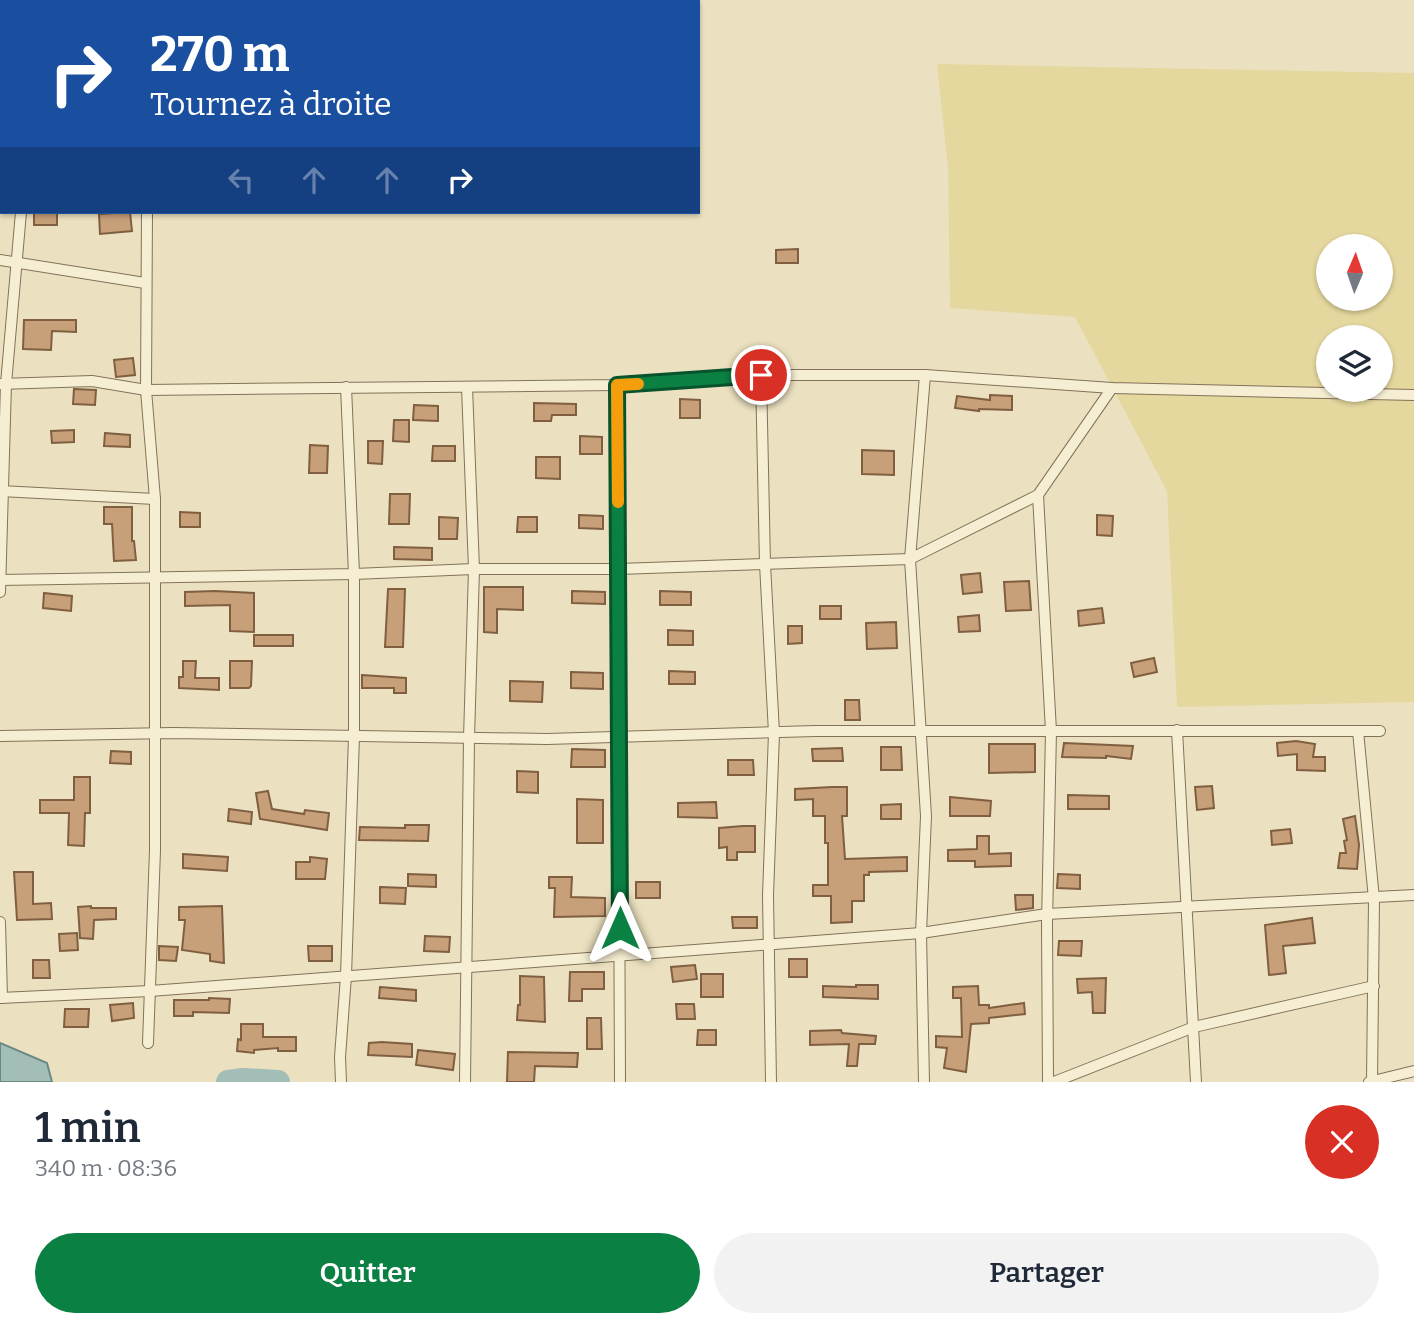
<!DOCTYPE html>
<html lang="fr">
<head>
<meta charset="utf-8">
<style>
	body { margin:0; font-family:Bitter,serif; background:#f2f2f3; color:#1f2937; height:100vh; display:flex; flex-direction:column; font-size:26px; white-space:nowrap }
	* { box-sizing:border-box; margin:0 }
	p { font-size:23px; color:#747a83 }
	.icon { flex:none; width:38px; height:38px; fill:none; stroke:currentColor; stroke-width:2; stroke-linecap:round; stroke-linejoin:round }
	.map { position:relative; height:1082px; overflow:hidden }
	.details { display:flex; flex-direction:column; background:#fff; flex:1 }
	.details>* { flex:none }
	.hud { position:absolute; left:0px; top:0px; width:700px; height:214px; box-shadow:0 2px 5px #0004; background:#1a4fa0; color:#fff; overflow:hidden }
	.needle { width:46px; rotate:2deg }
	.tools { position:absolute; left:1316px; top:234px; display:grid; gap:14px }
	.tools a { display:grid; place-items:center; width:77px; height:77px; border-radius:50%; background:#fff; box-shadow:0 2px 5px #0004; font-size:35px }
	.pin { position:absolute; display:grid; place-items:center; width:60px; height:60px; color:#fff; margin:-30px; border:4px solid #fff; border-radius:50%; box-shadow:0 2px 7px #0007 }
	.me { position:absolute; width:77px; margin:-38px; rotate:0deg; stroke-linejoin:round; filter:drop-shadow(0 0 5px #0008) }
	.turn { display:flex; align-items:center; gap:24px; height:147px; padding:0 35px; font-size:32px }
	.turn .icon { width:91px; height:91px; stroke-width:2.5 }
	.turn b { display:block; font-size:49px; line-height:60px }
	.lanes { display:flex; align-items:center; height:66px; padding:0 35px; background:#0003; justify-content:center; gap:35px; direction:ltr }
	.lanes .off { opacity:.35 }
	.round { display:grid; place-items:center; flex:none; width:74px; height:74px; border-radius:37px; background:#f2f2f3 }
	.overview { display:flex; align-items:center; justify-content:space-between; height:119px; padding:0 35px }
	h1 { font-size:42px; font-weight:600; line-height:52px }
	.button { display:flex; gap:14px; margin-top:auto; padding:14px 35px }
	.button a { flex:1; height:80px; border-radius:42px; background:#0b8043; color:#fff; font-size:28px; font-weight:600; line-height:80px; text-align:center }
	.button a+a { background:#f2f2f3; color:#1f2937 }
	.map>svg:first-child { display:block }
	.sand { fill:#e5d89e; fill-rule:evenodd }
	.water { fill:#a3bdb7; stroke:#6b8a85; stroke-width:2 }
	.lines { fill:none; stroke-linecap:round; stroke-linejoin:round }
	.river { stroke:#a3bdb7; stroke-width:24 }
	.building { fill:#c79f78; stroke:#805f41; stroke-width:2 }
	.minor-casing { stroke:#827259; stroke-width:12 }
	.minor { stroke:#f6eed2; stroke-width:10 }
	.route-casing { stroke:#07532c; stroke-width:18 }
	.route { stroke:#0b8043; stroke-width:12 }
	.slow { stroke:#f59e0b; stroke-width:12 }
</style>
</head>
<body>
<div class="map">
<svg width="1414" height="1082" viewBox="0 0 1414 1082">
	<rect width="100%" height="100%" fill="#ebe1c0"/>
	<!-- sand -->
	<path class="sand" d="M937,64L1414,73V702L1177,707L1167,491L1075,317L950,308L948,168ZM1328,247H1381V299H1328ZM1328,338H1381V390H1328Z"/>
	<!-- water -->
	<polygon class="water" points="0,1043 47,1063 52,1082 0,1082"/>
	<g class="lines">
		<!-- river -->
		<polyline class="river" points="228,1082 243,1080 278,1082"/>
	</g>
	<!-- building -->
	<g class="building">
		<rect x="34" y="212" width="23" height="13"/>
		<polygon points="130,212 132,231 100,234 99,214"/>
		<polygon points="798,249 798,263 776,263 776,250"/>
		<polygon points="24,320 76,320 76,332 52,331 51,350 23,349"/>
		<polygon points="133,358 135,375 116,377 114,360"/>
		<polygon points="74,389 96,390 95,405 73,404"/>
		<polygon points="990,395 1012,396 1012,410 979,409 979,411 955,408 957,396 990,400"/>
		<polygon points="680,399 700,400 700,418 680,418"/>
		<polygon points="534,403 576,404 576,415 552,415 551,421 534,421"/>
		<polygon points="414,405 438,406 438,421 413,420"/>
		<polygon points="394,420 409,420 409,442 393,441"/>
		<polygon points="74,430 74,442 52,443 51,431"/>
		<polygon points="105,433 130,435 130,447 104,446"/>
		<polygon points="580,436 602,437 602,454 580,454"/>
		<polygon points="368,441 383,441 382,464 368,463"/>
		<polygon points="310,445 328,446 327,473 309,473"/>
		<polygon points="433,446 455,446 455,461 432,461"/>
		<polygon points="862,450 894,451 894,475 862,474"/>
		<polygon points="536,457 560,457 560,479 536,478"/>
		<polygon points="390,494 410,494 409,524 389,524"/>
		<polygon points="104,507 132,507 132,541 134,541 136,560 114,561 112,524 104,524"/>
		<polygon points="180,512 200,513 200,527 180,527"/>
		<polygon points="579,515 603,516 603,529 579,528"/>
		<polygon points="1097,515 1113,516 1112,536 1097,535"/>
		<polygon points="439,517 458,518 457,539 439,539"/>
		<polygon points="518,517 537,517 537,532 517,532"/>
		<polygon points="394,547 432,548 432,560 394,559"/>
		<polygon points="980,573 982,592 963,594 961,575"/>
		<polygon points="1029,581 1031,610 1006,611 1004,582"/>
		<polygon points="484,587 523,587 523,610 497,609 497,633 484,632"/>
		<polygon points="388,589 405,589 403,647 385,647"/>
		<polygon points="215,591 254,593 254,632 230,631 230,605 185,606 185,592"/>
		<polygon points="572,591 605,592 605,604 572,603"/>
		<polygon points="660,591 691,592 691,605 660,605"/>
		<polygon points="44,593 72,596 71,611 43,608"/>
		<rect x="820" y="606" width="21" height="13"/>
		<polygon points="1102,608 1104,623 1079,626 1078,611"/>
		<polygon points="979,615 980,631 959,632 958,617"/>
		<polygon points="896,622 897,648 867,649 866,623"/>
		<polygon points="788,626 802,626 802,643 788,644"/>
		<polygon points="668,630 693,631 693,645 668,645"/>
		<rect x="254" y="635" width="39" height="11"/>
		<polygon points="1154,658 1157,672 1134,677 1131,663"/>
		<polygon points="183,661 196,661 195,678 219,678 219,690 179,688 179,677 183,677"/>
		<polygon points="230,661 252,661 251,686 249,688 230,688"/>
		<polygon points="669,671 695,672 695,684 669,684"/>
		<polygon points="571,672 603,673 603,689 571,688"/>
		<polygon points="362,675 406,678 406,693 394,693 394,688 362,688"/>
		<polygon points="510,681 543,682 542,702 510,701"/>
		<polygon points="845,700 859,700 860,720 845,720"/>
		<polygon points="1296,741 1315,744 1313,757 1325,757 1325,771 1297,770 1297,754 1278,756 1277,743"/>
		<polygon points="1064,743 1133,746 1131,759 1106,756 1106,758 1062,757"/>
		<polygon points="989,744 1035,744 1035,772 989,773"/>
		<polygon points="881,747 901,747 902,770 881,770"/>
		<polygon points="842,748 843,761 813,761 812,749"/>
		<polygon points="572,749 605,750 605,767 571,767"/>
		<polygon points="111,751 131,752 131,764 110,763"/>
		<polygon points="728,760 753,760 754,775 728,775"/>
		<polygon points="517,771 538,772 538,793 517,792"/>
		<polygon points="74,777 90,777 90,813 85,813 84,846 68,845 69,813 40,813 40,800 74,800"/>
		<polygon points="1212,786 1214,808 1197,810 1195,787"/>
		<polygon points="832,787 847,787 847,816 842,816 845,859 907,857 907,871 869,872 869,875 864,875 864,901 852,901 852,922 831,923 831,896 813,896 813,885 828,885 828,843 825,843 825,816 813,816 813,799 795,800 795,789"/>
		<polygon points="268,791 272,809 304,814 305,810 329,813 327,830 260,819 256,793"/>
		<polygon points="1068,795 1109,796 1109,809 1068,809"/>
		<polygon points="950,797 991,801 990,816 950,816"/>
		<polygon points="577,799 603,800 603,843 577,843"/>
		<polygon points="716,802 717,818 678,817 678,803"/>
		<polygon points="901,804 901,819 881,819 881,805"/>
		<polygon points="229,809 252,812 251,824 228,821"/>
		<polygon points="1355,816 1359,845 1357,869 1338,868 1340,853 1346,853 1344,841 1347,840 1343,819"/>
		<polygon points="405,825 429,825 428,841 359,840 360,827 405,828"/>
		<polygon points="743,826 755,826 755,852 737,852 737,860 727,860 727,847 719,848 719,828"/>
		<polygon points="1290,829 1292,843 1272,845 1271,831"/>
		<polygon points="977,836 989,836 989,854 1011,853 1011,866 975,867 975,861 948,861 948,850 977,849"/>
		<polygon points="183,854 228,857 227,871 183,868"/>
		<polygon points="310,857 327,859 325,879 296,879 296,862 310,862"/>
		<polygon points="14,872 33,872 33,904 51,903 52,919 17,920"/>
		<polygon points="408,874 436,875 436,887 408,886"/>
		<polygon points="1058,874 1080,875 1080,889 1057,888"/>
		<polygon points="549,877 572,877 571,897 605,898 605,916 554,917 555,888 549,888"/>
		<rect x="636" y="882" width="24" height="16"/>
		<polygon points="380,887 406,888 405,904 380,903"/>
		<polygon points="1015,895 1033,895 1033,908 1016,910"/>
		<polygon points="91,906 91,908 116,908 116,919 94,920 93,939 80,938 78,907"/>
		<polygon points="222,906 224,963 210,961 210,954 182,950 185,920 179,920 179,907"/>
		<polygon points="732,917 757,917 757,928 733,928"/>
		<polygon points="1312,918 1315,943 1283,946 1286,973 1269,975 1265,925"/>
		<polygon points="77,933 78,950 60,951 59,934"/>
		<polygon points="425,936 450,937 449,952 424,951"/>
		<polygon points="1059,941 1082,941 1081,956 1058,955"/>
		<polygon points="159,946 178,947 176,961 159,960"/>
		<polygon points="308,946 332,946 332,961 309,961"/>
		<rect x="789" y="959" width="18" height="18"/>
		<polygon points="33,960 49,960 50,978 33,978"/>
		<polygon points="695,965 697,979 673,982 671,967"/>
		<polygon points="570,972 604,972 604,989 582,989 582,1001 569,1001"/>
		<rect x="701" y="974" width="22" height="23"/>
		<polygon points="520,976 544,977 545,1022 517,1020 518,1005 520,1005"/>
		<polygon points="1106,978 1105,1013 1093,1013 1092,992 1078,993 1077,979"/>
		<polygon points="856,985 878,985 878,999 823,997 823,986 856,987"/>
		<polygon points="978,986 979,1005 989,1005 989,1008 1024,1003 1025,1014 989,1018 989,1023 971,1024 966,1072 944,1068 947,1048 936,1047 936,1036 962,1037 961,998 953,998 953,987"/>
		<polygon points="380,987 416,990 416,1001 379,998"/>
		<polygon points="209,998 230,999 229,1013 193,1012 193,1016 174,1016 174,1000 209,1000"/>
		<polygon points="133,1003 134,1018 112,1021 110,1005"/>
		<polygon points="676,1004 694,1004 695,1019 677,1019"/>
		<polygon points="65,1009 89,1009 88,1027 64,1027"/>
		<polygon points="587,1018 601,1018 602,1049 587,1049"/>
		<polygon points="241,1024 263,1024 263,1037 296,1037 296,1051 278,1051 278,1048 254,1050 254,1053 237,1051 238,1039 241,1040"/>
		<polygon points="698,1030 716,1030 716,1045 697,1045"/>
		<polygon points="841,1030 842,1033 876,1036 875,1044 859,1044 857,1066 847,1066 849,1044 810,1045 810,1031"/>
		<polygon points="382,1042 412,1044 412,1057 368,1055 369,1043"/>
		<polygon points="418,1050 455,1054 453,1070 416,1065"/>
		<polygon points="508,1052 578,1053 577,1067 535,1066 534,1082 507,1082"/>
	</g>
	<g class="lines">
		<!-- minor casing -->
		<g class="minor-casing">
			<g id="minor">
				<polyline points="43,2 43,0"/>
				<polyline points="154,2 154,0"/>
				<polyline points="0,141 2,141"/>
				<polyline points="147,212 146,390 155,499 155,850 148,1043"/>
				<polyline points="0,260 145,283"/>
				<polyline points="761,375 765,564 774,733 768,895 771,1082"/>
				<polyline points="0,384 92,381 146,390 617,385 761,375 925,375 1112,388 1414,395"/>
				<polyline points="617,385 620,1082"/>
				<polyline points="0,491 155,499"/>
				<polyline points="1038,495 1051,731 1047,924 1048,1082"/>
				<polyline points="0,580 354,574 474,569 618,569 910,559 1038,495 1112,388"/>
				<polyline points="0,592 6,384 21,212"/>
				<polyline points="1177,730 1196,1082"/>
				<polyline points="1358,731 1374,899 1372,1082"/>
				<polyline points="0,736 173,733 547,739 816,731 1380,731"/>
				<polyline points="0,922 2,998"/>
				<polyline points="0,998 150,991 921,933 1047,914 1414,895"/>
				<polyline points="341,1082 340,1057 346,976 354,736 354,574 346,387"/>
				<polyline points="465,1082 469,738 474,569 467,387"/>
				<polyline points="924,1082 921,933 926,816 910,559 925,375"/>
				<polyline points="1054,1082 1194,1027 1374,986"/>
				<polyline points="1369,1082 1414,1071"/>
			</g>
		</g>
		<!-- minor -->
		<use href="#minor" class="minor"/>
	</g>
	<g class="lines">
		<!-- route casing -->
		<g class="route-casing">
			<polyline id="route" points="620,928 617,385 761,375"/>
		</g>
		<!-- route -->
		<use href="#route" class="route"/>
		<!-- slow -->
		<polyline class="slow" points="618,502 617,385 638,384"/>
	</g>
</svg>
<div class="tools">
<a><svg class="needle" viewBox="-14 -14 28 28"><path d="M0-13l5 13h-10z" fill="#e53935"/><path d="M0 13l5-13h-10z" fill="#747a83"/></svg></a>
<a><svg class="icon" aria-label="layers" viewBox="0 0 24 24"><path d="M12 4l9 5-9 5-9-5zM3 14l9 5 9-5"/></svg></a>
</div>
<div class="pin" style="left:761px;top:375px;background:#d93025"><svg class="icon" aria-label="arrive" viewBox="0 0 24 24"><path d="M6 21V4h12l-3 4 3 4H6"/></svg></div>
<svg class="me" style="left:620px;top:928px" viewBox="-20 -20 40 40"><path d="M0-17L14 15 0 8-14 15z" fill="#0b8043" stroke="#fff" stroke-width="4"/></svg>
<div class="hud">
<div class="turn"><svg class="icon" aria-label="right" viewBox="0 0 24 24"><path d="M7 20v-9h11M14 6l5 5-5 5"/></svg><div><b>270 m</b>Tournez à droite</div></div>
<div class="lanes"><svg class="icon off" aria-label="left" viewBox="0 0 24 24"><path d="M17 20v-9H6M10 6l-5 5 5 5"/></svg><svg class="icon off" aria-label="ahead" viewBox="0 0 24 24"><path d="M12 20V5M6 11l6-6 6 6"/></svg><svg class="icon off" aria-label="ahead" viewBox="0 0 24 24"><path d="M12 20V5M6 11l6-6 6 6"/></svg><svg class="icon" aria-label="right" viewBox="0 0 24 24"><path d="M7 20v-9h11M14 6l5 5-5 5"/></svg></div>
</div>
</div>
<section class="details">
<div class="overview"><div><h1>1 min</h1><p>340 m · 08:36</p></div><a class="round" style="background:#d93025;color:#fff"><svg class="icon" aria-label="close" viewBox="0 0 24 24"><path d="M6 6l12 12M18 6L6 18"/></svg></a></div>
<div class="button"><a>Quitter</a><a>Partager</a></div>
</section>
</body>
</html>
